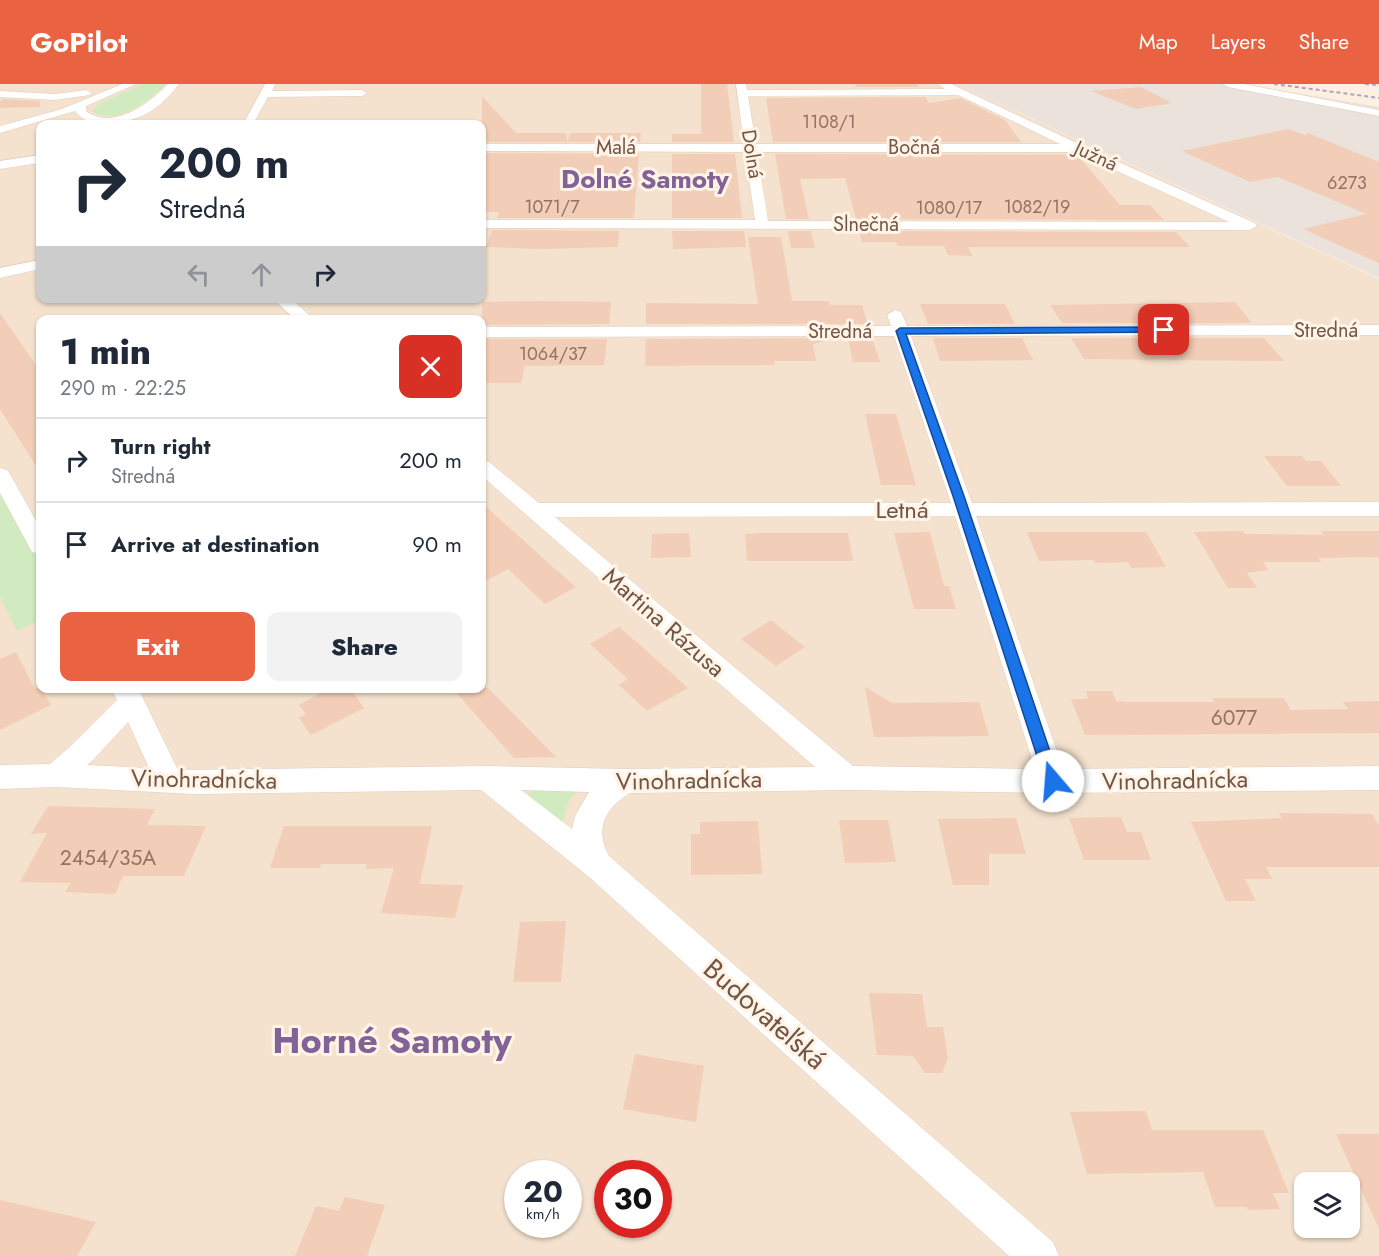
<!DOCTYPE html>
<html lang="en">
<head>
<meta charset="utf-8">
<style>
	body { margin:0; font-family:Jost,sans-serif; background:#f2f2f3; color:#1f2937; height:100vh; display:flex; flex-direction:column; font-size:22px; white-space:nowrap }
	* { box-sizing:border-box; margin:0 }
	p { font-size:20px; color:#747a83 }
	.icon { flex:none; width:33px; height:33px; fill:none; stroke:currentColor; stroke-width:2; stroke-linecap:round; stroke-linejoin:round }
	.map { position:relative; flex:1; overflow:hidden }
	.details { position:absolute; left:36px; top:231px; width:450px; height:378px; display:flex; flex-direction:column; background:#fff; border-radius:12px; box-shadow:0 2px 4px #0004 }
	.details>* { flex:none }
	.banner { position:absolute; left:36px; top:36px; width:450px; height:183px; border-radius:12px; box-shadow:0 2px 4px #0004; background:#fff; color:#1f2937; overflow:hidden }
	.tools { position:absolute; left:1294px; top:1088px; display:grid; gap:12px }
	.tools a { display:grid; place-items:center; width:66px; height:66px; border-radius:12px; background:#fff; box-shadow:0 2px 4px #0004; font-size:30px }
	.speed { position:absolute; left:504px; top:1076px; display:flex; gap:12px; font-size:30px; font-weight:700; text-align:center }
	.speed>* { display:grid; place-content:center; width:78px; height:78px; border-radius:50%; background:#fff; box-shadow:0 2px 4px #0004; line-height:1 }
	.speed small { font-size:15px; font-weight:400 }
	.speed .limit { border:9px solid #d22; background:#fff; color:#111 }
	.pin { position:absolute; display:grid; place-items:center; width:51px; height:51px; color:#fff; margin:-26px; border-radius:12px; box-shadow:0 3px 9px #0006 }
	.me { position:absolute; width:66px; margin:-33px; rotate:342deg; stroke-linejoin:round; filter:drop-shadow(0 0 4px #0008) }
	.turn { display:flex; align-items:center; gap:21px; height:126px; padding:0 24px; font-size:27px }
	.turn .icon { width:78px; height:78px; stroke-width:2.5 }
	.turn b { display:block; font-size:42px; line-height:51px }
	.lanes { display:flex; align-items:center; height:57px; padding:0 24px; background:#0003; justify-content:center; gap:30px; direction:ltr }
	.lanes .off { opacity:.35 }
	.round { display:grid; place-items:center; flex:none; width:63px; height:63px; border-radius:12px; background:#f2f2f3 }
	.overview { display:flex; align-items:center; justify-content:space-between; height:102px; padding:0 24px }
	h1 { font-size:36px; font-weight:800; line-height:45px }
	.action { display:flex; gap:12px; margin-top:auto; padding:12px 24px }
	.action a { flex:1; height:69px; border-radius:12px; background:#e96242; color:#fff; font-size:24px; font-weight:800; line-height:69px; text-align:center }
	.action a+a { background:#f2f2f3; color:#1f2937 }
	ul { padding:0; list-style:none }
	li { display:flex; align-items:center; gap:18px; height:84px; padding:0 24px; border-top:2px solid #e0e1e3 }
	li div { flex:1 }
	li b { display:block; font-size:22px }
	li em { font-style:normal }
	header { display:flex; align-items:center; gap:36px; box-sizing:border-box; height:84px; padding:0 30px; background:#e96242; color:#fff }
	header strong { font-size:28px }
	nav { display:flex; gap:33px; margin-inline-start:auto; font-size:21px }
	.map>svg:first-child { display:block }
	.residential { fill:#f4e2ce; fill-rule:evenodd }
	.industrial { fill:#ebe2dc }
	.green { fill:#d1eabf }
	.building { fill:#f2cdb7 }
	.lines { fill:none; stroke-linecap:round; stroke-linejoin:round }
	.minor-casing { stroke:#e0ccbc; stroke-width:1 }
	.minor { fill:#fff; fill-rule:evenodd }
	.rail { stroke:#b29fc5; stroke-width:2; stroke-dasharray:4 3; stroke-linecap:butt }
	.route { fill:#1a73e8; stroke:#114b97; stroke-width:1.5 }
	.labels { text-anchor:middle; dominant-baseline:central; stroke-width:6; stroke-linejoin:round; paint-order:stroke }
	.far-number-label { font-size:18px; fill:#937363 }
	.far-street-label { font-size:20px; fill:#735547; stroke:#fff4e6 }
	.number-label { font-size:21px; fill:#937363 }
	.street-label { font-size:24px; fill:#735547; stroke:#fff4e6 }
	.far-district-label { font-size:26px; font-weight:bold; fill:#836297; stroke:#fff4e6 }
	.near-street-label { font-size:28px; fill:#735547; stroke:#fff4e6 }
	.near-district-label { font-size:36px; font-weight:bold; fill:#836297; stroke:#fff4e6 }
</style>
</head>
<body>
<header>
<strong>GoPilot</strong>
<nav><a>Map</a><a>Layers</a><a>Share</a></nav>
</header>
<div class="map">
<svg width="1379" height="1172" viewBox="0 0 1379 1172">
	<rect width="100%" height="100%" fill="#fcf0e0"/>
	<!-- residential -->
	<path class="residential" d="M0,0H957L1379,195V1172H0ZM40,40H482V214H40ZM40,236H482V604H40ZM518,1089H568V1140H518ZM608,1089H658V1140H608ZM1305,1098H1350V1143H1305Z"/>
	<!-- industrial -->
	<polygon class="industrial" points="957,0 1244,0 1379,23 1379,194"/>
	<!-- green -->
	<g class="green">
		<path d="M142,0H166C150,16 115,44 92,27L98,20Z"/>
		<polygon points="0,406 40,477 40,536 17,547 0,513"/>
		<polygon points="532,707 576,708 569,716 563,737 560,738 528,710"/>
	</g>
	<!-- building -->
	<g class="building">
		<polygon points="701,0 727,0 734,58 672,58 672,50 701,50"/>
		<polygon points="855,0 917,0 919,3 856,3"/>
		<polygon points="1141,3 1172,19 1136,25 1091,7"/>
		<polygon points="482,12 516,49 566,49 567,58 482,58"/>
		<polygon points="925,13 929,19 960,14 1005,36 1021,58 773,58 766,14"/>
		<polygon points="3,15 40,17 40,23 0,24 0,18"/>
		<polygon points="1288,45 1305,51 1308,49 1379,78 1379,179 1303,145 1366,130 1278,93 1250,98 1182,67"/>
		<polygon points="571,49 641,49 640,58 567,58"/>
		<polygon points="482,69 639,70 634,134 497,134 499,128 482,128"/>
		<polygon points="672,70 735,70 742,134 672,134"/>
		<polygon points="775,70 1073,71 1075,74 1080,74 1120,121 1150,121 1164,136 856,135 845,94 800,95 809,135 786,135"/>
		<polygon points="492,146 633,147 619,147 618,163 540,165 486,163"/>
		<polygon points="672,147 744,147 746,163 673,165"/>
		<polygon points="788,147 811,147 815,164 791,164"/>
		<polygon points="859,147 1176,148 1190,163 968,163 973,172 948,171 944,162 898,162 896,158 862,158"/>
		<polygon points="748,153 781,153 792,217 829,217 830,221 862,221 868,240 646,240 646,219 758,220"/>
		<polygon points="482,218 541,217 611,218 609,240 482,241"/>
		<polygon points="1235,218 1252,239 1062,239 1050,221"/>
		<polygon points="920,220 1005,220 1015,240 928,240"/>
		<polygon points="0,229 40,287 40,388 0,325"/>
		<polygon points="838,254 813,260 816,277 774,277 775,281 645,282 646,255"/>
		<polygon points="848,254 872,254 880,278 853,278"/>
		<polygon points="933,254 1022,254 1033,276 940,277"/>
		<polygon points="1071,254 1264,254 1284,277 1084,275"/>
		<polygon points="482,255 607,255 604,281 525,282 521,299 482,299"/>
		<polygon points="865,330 896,330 916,401 881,401"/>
		<polygon points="1264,372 1302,372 1306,377 1321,377 1341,402 1287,402"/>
		<polygon points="482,419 555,485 576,503 545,520 508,485 482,499"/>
		<polygon points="1243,447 1244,450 1324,451 1321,447 1379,447 1379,473 1318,474 1321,478 1263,478 1268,486 1247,489 1257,504 1228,504 1194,448"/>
		<polygon points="930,448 944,502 949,502 956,525 914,525 894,449"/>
		<polygon points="1027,448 1146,448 1166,483 1131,484 1128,478 1095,479 1094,476 1039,477"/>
		<polygon points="689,449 691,473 651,474 652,450"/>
		<polygon points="761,449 848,449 853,477 747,477 745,450"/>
		<polygon points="771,536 805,563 776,582 741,555"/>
		<polygon points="619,543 642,563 688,604 647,627 619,601 628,595 590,560"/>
		<polygon points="16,568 35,605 40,602 51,621 0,646 0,575"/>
		<polygon points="865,603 892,619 979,618 989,652 874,653"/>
		<polygon points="329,604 350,604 364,624 311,651 299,634 306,630 299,621"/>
		<polygon points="452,604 488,604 556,673 514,674"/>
		<polygon points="1086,607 1112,607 1116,617 1127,618 1214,618 1212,614 1284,614 1291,626 1348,625 1343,618 1379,617 1379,649 1085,651 1071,615 1088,615"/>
		<polygon points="48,722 155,725 147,741 206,742 184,792 123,792 115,810 65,808 71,799 20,798 47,749 31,750"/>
		<polygon points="1279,729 1372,730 1379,742 1379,783 1266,783 1272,795 1245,795 1256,817 1226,817 1191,738 1282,734"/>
		<polygon points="1121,733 1127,748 1141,748 1151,776 1084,776 1069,734"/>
		<polygon points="1016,734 1026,770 989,770 989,801 953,801 938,735"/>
		<polygon points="839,736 888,736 896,778 845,779"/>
		<polygon points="758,737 762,790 691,791 691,750 700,750 700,738"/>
		<polygon points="284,742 432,742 420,800 463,801 455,834 381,829 394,784 365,785 367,780 321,780 320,784 270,784"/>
		<polygon points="566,837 561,898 513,898 520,838"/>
		<polygon points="869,909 922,910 927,943 943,943 948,974 942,989 925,989 913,972 877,971"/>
		<polygon points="635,970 704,982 696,1038 623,1025"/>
		<polygon points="1146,1027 1152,1046 1263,1046 1289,1109 1273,1109 1280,1125 1248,1126 1247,1123 1215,1123 1203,1088 1087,1090 1070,1028"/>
		<polygon points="1336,1050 1379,1050 1379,1145"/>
		<polygon points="345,1113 385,1121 367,1172 295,1172 316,1122 339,1127"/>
		<polygon points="0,1116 96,1138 77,1172 0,1172"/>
	</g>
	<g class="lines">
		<!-- minor casing -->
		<g class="minor-casing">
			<g id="minor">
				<path d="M122,0H136L86,22V27C113,47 150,19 168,0H179C171,11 160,22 148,29C130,39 89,48 75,27L0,49V42L62,25Z"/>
				<polygon points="265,0 275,0 272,7 362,6 367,9 362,12 268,13 253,40 243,40"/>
				<path d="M736,0H746L747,6L945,5L938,0H951L1085,63L1255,139L1257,142L1250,146L482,144V136H755L745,68L482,67V60H744ZM958,11L1060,60H756L748,12ZM757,68H1075L1229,138L768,137Z"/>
				<polygon points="1223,0 1244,0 1379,26 1379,32 1228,3"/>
				<polygon points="86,6 91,9 90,11 55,16 0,13 0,7 55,10"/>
				<polygon points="40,71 40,79 0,85 0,77"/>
				<polygon points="40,176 40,185 0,194 0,184"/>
				<polygon points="272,214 290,214 315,236 296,236"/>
				<path d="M895,226L901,228L907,242L1379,241V251L911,252L972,419L1379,418V432H976L1063,685L1379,682V706L1053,709L847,706L630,709C605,724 594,745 609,772L1053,1158L1059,1172H1009L589,793L481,706L193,710L56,703L0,705V681L50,680L73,660L117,616L111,604H138L178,686L487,682L625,685L815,683L482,392V376L489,378L539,419H951L894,252L482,253V243L891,242L887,231ZM955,432L1035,685L853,682L555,433ZM128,638L149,684L87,681L93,676ZM521,706L589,708L575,732L572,745Z"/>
				<polygon points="0,384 7,386 10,390 40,444 40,470 32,468 0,409"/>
			</g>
		</g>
		<!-- minor -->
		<use href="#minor" class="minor"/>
		<!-- rail -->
		<g class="rail">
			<polyline points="1274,0 1379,14"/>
			<polyline points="1365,0 1379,1"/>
		</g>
	</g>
	<!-- route -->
	<polygon class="route" points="1164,243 1167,244 1167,248 906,250 964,412 1060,697 1058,701 1053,703 1047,701 1045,697 953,412 896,247 900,244"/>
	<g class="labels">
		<!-- far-number labels -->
		<g class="far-number-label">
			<text x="829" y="38">1108/1</text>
			<text x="1347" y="99">6273</text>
			<text x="552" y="123">1071/7</text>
			<text x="1037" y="123">1082/19</text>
			<text x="949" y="124">1080/17</text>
			<text x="553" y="270">1064/37</text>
		</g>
		<!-- far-street labels -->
		<g class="far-street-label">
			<text x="616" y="63">Malá</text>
			<text x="914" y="63">Bočná</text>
			<text transform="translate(752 70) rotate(81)">Dolná</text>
			<text transform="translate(1096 72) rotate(25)">Južná</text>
			<text x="866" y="140">Slnečná</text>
			<text x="1326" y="246">Stredná</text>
			<text x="840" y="247">Stredná</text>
		</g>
		<!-- number labels -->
		<g class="number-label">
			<text x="1234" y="634">6077</text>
			<text x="108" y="774">2454/35A</text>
		</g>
		<!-- street labels -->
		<g class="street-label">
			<text x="902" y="425">Letná</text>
			<text transform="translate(664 538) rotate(41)">Martina Rázusa</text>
			<text transform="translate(204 695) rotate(1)">Vinohradnícka</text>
			<text transform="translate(689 696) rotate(-1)">Vinohradnícka</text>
			<text transform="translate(1175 696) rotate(-1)">Vinohradnícka</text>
		</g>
		<!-- far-district labels -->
		<g class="far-district-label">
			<text x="645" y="95">Dolné Samoty</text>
		</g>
		<!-- near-street labels -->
		<g class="near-street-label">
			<text transform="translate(765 930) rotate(41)">Budovateľská</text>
		</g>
		<!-- near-district labels -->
		<g class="near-district-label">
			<text x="392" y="956">Horné Samoty</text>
		</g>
	</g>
</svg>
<div class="tools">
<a><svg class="icon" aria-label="layers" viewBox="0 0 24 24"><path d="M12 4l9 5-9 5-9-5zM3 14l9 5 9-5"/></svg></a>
</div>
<div class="speed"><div>20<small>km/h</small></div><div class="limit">30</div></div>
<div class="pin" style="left:1164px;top:246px;background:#d93025"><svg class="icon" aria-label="arrive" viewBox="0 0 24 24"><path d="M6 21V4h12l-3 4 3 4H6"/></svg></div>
<svg class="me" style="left:1053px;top:697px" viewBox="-20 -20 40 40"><circle r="19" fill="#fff"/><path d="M0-13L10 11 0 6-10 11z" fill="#1a73e8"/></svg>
<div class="banner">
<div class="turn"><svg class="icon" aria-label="right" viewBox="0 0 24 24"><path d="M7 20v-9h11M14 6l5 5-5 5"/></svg><div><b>200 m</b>Stredná</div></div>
<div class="lanes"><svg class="icon off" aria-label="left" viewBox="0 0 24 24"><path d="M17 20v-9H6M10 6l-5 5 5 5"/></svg><svg class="icon off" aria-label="ahead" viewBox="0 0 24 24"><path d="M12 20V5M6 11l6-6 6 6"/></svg><svg class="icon" aria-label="right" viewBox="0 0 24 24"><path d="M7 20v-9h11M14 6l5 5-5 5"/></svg></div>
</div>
<section class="details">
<div class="overview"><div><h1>1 min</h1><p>290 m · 22:25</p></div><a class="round" style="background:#d93025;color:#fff"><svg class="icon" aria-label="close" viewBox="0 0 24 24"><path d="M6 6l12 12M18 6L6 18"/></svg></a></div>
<ul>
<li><svg class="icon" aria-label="right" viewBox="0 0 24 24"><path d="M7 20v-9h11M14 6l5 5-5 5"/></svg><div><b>Turn right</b><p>Stredná</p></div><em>200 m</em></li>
<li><svg class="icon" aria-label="arrive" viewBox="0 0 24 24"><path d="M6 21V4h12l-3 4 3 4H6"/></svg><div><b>Arrive at destination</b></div><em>90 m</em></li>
</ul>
<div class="action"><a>Exit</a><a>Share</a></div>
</section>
</div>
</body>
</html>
